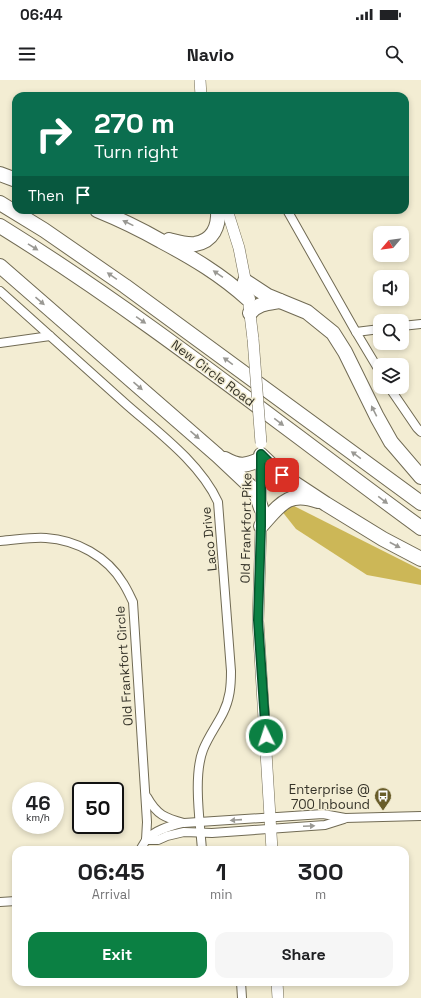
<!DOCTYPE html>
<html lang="en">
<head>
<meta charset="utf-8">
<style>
	body { margin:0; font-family:"Space Grotesk",sans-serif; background:#f6f6f6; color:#202124; height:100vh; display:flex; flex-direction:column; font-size:15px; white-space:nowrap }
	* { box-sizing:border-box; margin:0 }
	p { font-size:13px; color:#757577 }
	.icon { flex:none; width:22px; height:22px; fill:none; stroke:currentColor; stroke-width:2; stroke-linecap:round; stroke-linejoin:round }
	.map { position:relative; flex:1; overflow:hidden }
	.drawer { position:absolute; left:12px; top:766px; width:397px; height:140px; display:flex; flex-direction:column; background:#fff; border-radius:12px; box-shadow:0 2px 6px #0003 }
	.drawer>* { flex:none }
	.banner { position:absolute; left:12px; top:12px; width:397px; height:122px; border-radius:12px; box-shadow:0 2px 6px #0003; background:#0b6e4f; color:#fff; overflow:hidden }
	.needle { width:26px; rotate:241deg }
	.fabs { position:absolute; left:373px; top:146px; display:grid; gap:8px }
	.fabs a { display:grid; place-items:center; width:36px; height:36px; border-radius:8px; background:#fff; box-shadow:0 2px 6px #0003; font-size:20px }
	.speed { position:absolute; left:12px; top:702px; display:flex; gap:8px; font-size:20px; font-weight:700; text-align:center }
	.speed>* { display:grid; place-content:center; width:52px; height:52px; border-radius:50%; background:#fff; box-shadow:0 2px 6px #0003; line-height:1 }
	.speed small { font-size:10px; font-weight:400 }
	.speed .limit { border:2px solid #111; border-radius:6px; background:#fff; color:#111 }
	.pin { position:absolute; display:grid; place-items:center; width:34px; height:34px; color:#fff; margin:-17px; border-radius:8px; box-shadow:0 2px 6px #0006 }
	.me { position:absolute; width:44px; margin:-22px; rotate:356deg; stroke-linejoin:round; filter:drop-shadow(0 0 3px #0008) }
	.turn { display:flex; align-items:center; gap:14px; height:84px; padding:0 16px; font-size:18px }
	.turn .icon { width:52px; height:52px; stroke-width:2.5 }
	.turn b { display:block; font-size:28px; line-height:34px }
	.then { display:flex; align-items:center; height:38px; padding:0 16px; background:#0003; gap:8px; font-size:15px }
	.eta { display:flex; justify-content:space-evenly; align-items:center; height:68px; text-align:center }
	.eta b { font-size:24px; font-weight:600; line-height:28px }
	.cta { display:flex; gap:8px; margin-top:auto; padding:8px 16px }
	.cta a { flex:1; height:46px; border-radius:12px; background:#0b8043; color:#fff; font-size:16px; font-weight:600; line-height:46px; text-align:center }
	.cta a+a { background:#f6f6f6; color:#202124 }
	.status { display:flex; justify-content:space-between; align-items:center; height:28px; padding:0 20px; background:#fff; direction:ltr }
	.status svg { height:11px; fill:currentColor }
	header { display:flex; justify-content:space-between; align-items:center; height:52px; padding:0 16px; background:#fff; font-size:18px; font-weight:600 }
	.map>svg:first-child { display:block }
	.forest { fill:#ccb757 }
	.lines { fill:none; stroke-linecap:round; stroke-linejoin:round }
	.minor-casing { stroke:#716b54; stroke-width:10 }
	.secondary-casing { stroke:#716b54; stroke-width:12 }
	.motorway-casing { stroke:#716b54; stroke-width:16 }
	.minor { stroke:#fff; stroke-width:8 }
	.secondary { stroke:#fff; stroke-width:11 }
	.motorway { stroke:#fff; stroke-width:14 }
	.secondary-bridge-casing { stroke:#716b54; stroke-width:12; stroke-linecap:butt }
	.secondary-bridge { stroke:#fff; stroke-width:11 }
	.oneway { fill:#9a9994 }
	.route-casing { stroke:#07532c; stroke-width:10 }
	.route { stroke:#0b8043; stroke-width:7 }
	.labels { text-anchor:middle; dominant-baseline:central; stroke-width:3; stroke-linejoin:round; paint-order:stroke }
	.street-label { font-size:13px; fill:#353329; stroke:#f3edd3 }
	.poi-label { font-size:13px; fill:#353329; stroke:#f3edd3; text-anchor:end }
</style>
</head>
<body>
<div class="status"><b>06:44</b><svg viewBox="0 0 49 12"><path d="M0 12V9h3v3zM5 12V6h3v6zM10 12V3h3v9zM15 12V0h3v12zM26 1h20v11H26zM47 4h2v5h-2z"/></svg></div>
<header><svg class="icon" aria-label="menu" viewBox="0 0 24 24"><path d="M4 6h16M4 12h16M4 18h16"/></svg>Navio<svg class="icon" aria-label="search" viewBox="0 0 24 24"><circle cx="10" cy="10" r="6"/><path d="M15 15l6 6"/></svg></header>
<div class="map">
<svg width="421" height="918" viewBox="0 0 421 918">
	<rect width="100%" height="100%" fill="#f3edd3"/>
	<!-- forest -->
	<polygon class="forest" points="294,426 421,490 421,505 367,495 296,449 281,430"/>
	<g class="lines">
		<!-- minor casing -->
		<g class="minor-casing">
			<g id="minor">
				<polyline points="287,130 356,252 380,292"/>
				<path d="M0,211C42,249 85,287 127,325C159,353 200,383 218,422L231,591C231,606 230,619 223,633C217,645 208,657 203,670C193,696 200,742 202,770"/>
				<polyline points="402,246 421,244"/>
				<polyline points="356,252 380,249"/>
				<polyline points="0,263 50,256"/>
				<polyline points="389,307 417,348 421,352"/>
				<path d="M0,461C15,460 31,457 46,458C76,460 107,476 123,503C127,509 130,516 133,522L147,742L146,760L140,770"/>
				<path d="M147,717C157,735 165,738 184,743L323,734L345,738L421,736"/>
				<polyline points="146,760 158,760 167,756 184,752 212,753 325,745 344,739"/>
				<path d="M146,760C155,750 169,746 182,743"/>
				<polyline points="0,822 16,821"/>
				<polyline points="241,902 242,918"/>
			</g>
		</g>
		<!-- secondary casing -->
		<g class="secondary-casing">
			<g id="secondary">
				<polyline points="200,0 201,16"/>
				<polyline points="227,130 239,168 247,209"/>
				<polyline points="249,226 253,259"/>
				<polyline points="261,373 261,446 258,541 272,770"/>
				<polyline points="277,902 278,918"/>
			</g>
		</g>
		<!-- motorway casing -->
		<g class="motorway-casing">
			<g id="motorway">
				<polyline points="0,94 16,100"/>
				<polyline points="0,123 44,150 125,206 421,423"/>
				<path d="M97,130C119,139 140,149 161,161C193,178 220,194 248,219"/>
				<path d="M0,146C147,237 281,346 421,448"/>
				<path d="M169,160C177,162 186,165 195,164C213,161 219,146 218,130"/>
				<polyline points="0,186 217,375 251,407 257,416 261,428"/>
				<polyline points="245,201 268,216 307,232 333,253 345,272 377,337 391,362 421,397"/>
				<path d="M250,233C258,223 268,223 280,221"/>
				<polyline points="261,375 282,395 326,424 383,459 421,479"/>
				<path d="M225,379C239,387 246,386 261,379"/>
				<path d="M261,446C280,425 288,410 318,421"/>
			</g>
		</g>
		<!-- minor -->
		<use href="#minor" class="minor"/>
		<!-- secondary -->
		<use href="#secondary" class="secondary"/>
		<!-- motorway -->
		<use href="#motorway" class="motorway"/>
		<!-- secondary-bridge casing -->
		<g class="secondary-bridge-casing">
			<polyline id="secondary-bridge" points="253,259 261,363"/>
		</g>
		<!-- secondary-bridge -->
		<use href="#secondary-bridge" class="secondary-bridge"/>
	</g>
	<!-- one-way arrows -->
	<defs><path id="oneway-solid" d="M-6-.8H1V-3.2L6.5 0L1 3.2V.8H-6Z"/></defs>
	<g class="oneway">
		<use href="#oneway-solid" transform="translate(128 143) rotate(-154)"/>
		<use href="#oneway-solid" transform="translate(33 167) rotate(32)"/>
		<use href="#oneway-solid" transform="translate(218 194) rotate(-146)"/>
		<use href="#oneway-solid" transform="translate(112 196) rotate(-145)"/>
		<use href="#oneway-solid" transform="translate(40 221) rotate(41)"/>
		<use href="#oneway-solid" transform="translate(141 240) rotate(35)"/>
		<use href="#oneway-solid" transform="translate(228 281) rotate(-144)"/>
		<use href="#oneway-solid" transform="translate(138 306) rotate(41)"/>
		<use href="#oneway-solid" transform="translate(374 331) rotate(-117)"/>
		<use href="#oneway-solid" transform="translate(279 342) rotate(37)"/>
		<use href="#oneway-solid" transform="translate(195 355) rotate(41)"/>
		<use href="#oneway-solid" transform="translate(356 375) rotate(-144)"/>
		<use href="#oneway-solid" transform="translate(383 420) rotate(37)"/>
		<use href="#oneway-solid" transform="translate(395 465) rotate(28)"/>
		<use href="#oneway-solid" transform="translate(236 740) rotate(176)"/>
		<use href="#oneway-solid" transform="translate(309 746) rotate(-3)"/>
	</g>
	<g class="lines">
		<!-- route casing -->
		<g class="route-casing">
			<polyline id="route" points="266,656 258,540 261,446 261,374 282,395"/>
		</g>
		<!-- route -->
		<use href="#route" class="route"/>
	</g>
	<!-- icons -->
	<defs>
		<g id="bus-pin" transform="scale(0.9)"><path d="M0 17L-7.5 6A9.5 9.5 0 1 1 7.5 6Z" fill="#695d2a" stroke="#f3edd3"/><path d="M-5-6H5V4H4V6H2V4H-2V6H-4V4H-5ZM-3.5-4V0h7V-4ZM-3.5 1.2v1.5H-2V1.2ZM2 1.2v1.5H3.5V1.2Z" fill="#fff"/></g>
	</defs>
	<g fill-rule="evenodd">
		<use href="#bus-pin" x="383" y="716"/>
	</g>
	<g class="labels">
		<!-- street labels -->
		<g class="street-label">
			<text transform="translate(213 293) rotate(37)">New Circle Road</text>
			<text transform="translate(246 448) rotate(-89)">Old Frankfort Pike</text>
			<text transform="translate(209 459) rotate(-96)">Laco Drive</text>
			<text transform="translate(124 586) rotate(-94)">Old Frankfort Circle</text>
		</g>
		<!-- poi labels -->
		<g class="poi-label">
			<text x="370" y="709">Enterprise @<tspan x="370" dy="15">700 Inbound</tspan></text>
		</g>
	</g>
</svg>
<div class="fabs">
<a><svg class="needle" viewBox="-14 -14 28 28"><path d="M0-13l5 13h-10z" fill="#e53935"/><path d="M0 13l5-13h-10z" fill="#757577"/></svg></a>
<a><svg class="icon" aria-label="sound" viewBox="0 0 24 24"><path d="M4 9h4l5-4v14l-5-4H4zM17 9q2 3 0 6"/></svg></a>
<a><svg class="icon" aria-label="search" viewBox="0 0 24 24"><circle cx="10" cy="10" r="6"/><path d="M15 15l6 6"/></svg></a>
<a><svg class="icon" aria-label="layers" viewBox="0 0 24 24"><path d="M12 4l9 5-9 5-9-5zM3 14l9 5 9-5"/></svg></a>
</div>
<div class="speed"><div>46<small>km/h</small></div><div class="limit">50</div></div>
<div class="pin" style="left:282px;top:395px;background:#d93025"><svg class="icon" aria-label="arrive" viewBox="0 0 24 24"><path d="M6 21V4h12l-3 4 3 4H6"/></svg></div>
<svg class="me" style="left:266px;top:656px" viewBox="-20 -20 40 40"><circle r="17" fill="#0b8043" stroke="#fff" stroke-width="3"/><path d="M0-11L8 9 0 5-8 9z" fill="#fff"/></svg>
<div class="banner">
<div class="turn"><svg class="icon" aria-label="right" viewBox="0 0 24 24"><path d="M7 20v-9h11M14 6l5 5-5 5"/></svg><div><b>270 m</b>Turn right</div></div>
<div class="then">Then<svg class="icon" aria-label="arrive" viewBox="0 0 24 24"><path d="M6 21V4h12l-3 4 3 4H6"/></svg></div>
</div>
<section class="drawer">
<div class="eta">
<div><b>06:45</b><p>Arrival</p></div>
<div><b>1</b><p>min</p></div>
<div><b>300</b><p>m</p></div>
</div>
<div class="cta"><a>Exit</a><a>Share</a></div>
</section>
</div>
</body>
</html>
